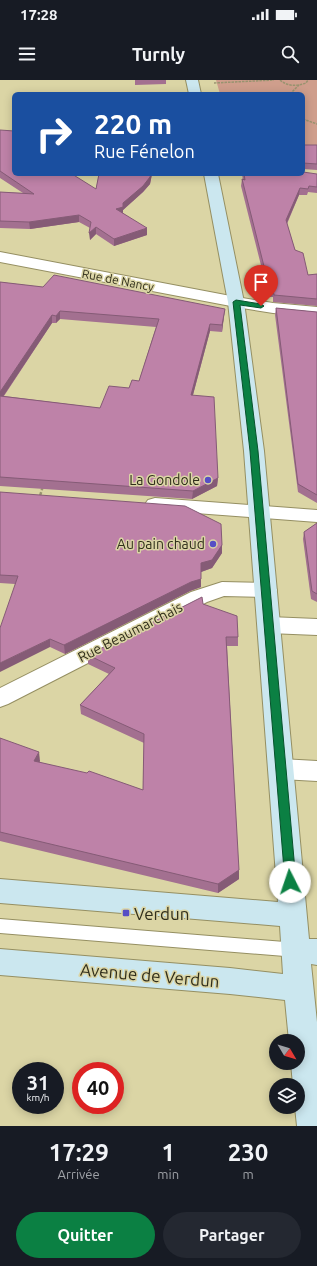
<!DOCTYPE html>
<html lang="fr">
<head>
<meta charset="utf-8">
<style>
	body { margin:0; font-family:Ubuntu,sans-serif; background:#242831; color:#f1f3f6; height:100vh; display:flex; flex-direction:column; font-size:15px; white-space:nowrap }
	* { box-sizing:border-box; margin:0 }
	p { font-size:13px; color:#9ea1a6 }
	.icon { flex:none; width:22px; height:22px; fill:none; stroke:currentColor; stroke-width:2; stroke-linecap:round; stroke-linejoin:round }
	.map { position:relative; height:1046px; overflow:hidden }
	.drawer { display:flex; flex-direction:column; background:#171b24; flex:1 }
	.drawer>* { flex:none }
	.top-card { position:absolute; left:12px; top:12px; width:293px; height:84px; border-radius:6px; box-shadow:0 2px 10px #0003; background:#1a4fa0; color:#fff; overflow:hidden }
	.needle { width:26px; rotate:128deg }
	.tools { position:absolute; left:269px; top:954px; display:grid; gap:8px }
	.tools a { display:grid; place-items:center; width:36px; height:36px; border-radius:50%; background:#171b24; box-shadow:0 2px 10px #0003; font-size:20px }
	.speed { position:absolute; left:12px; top:982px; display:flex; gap:8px; font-size:20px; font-weight:700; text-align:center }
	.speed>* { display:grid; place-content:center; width:52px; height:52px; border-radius:50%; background:#171b24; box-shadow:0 2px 10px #0003; line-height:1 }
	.speed small { font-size:10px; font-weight:400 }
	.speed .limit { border:6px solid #d22; background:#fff; color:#111 }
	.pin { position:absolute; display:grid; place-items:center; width:34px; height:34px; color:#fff; margin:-41px -17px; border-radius:50% 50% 50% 0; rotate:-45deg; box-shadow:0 0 4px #0007 }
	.pin .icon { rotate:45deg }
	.me { position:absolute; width:44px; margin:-22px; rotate:356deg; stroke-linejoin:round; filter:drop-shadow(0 0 3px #0008) }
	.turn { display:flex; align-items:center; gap:14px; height:84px; padding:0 16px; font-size:18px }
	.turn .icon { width:52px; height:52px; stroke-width:2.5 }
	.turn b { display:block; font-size:28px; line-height:34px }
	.eta { display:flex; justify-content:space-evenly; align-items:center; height:68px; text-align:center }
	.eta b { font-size:24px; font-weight:700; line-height:28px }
	.button { display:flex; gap:8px; margin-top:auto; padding:8px 16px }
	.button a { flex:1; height:46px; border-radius:24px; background:#0b8043; color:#fff; font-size:16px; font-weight:700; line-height:46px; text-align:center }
	.button a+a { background:#242831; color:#f1f3f6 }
	.status { display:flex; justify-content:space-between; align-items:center; height:28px; padding:0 20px; background:#171b24; direction:ltr }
	.status svg { height:11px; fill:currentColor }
	header { display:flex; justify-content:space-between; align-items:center; height:52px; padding:0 16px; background:#171b24; font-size:18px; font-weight:700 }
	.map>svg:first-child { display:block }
	.green { fill:#cf9e8c }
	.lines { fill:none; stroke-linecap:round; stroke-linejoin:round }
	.lane-casing { stroke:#958f62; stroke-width:2 }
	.street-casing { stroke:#958f62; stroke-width:2 }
	.secondary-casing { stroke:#958f62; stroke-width:2 }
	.path-far1 { stroke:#98936f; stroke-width:1.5; stroke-dasharray:2.5 1; stroke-linecap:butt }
	.path { stroke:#98936f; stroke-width:2.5; stroke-dasharray:4 2; stroke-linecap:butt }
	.lane { fill:#fff; fill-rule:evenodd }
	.street { fill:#fff; fill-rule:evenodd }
	.secondary { fill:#cbe7ef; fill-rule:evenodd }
	.wall { fill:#a37090; fill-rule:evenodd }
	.shaded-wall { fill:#855b76 }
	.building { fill:#be82a8; stroke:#855b76 }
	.route { fill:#0b8043; stroke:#07532c }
	.poi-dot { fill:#574ec5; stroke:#dbd5a5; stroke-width:1.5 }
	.labels { text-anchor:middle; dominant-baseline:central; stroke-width:3; stroke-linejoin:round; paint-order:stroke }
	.far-street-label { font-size:12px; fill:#302e1b; stroke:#dbd5a5 }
	.poi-label { font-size:14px; fill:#302e1b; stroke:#dbd5a5; text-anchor:end }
	.street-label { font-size:14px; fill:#302e1b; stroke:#dbd5a5 }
	.near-poi-label { font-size:17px; fill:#302e1b; stroke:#dbd5a5; text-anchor:start }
	.near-street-label { font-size:17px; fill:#302e1b; stroke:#dbd5a5 }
</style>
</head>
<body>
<div class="status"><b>17:28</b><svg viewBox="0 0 49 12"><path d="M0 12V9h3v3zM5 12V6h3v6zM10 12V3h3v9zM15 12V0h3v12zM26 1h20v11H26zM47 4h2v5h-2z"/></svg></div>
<header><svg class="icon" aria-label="menu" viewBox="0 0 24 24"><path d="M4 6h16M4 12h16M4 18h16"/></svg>Turnly<svg class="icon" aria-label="search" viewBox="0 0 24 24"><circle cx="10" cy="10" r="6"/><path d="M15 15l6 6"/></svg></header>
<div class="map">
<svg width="317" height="1046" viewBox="0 0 317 1046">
	<rect width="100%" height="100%" fill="#dbd5a5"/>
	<!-- green -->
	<polygon class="green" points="216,0 317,0 317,66 303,67 303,14 220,14"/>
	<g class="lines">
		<!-- lane casing -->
		<g class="lane-casing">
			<polygon id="lane" points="0,839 297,863 303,865 305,870 303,875 297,877 0,853"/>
		</g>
		<!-- street casing -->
		<g class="street-casing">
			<g id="street">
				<polygon points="0,172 236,217 273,223 317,227 317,237 273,233 236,227 0,182"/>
				<polygon points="155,418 317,430 317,442 155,430 148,428 145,424 148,420"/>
				<polygon points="222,502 266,503 274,505 277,510 274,515 266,517 224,516 207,522 8,624 0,627 0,608 191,512"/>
				<polygon points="269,537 317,539 317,555 269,553 261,550 258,545 261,540"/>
				<polygon points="281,679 317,681 317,701 281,699 272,696 268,689 272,682"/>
			</g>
		</g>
		<!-- secondary casing -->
		<g class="secondary-casing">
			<g id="secondary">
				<polygon points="186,0 198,0 201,14 189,14"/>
				<polygon points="204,94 218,94 244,222 264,371 309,859 317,859 317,885 311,884 317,942 317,1046 297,1046 295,1027 298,1027 298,1005 293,1005 291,983 298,983 298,961 289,961 285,920 230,914 0,895 0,869 230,888 283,894 280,846 0,823 0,799 278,822 244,371 228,222"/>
			</g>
		</g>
		<!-- path-far1 -->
		<g class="path-far1">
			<path d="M280,0C288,7 297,6 306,3L308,0"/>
			<polyline points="214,3 274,0"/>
			<polyline points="290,14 299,5"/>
			<polyline points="303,39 317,44"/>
		</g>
		<!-- path -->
		<polyline class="path" points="40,416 43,406"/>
		<!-- lane -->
		<use href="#lane" class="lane"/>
		<!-- street -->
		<use href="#street" class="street"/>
		<!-- secondary -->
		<use href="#secondary" class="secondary"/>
	</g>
	<!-- wall -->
	<g class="wall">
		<polygon points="135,0 166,0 166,4 135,5"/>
		<polygon points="0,50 14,94 96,109 99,94 152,94 150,104 143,112 123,130 123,133 147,155 114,166 96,154 90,160 90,148 79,142 30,149 0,148 0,112 23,113 0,98"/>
		<polygon points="303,65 317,65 317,90 303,89"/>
		<polygon points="242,94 317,94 317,113 308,112 307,115 299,115 287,144 295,170 308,195 317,194 317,226 273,222 273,217 269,217 241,106 242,99 243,100"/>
		<path d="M0,202L225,229L224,236L222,252L210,251L193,315L218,398L217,406L192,419L0,406ZM60,239L156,247L139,301L100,328L4,316L52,243H56Z"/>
		<polygon points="276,228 317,232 317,429 317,423 298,412 275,235"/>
		<polygon points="0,412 222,465 222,473 212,488 201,492 201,507 190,511 65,574 50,567 15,504 0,503"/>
		<polygon points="317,443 317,522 311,519 303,459 304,452"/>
		<polygon points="203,524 238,557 238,566 227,566 239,799 218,813 0,761 0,658 40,681 39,682 143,710 144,663 81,634 80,625 109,594 88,584 88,575"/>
	</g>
	<!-- shaded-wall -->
	<g class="shaded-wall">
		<polygon points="151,94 152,94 150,104 143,112 123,130 123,134 116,129 123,123"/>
		<polygon points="300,108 299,115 285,147 286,140"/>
		<polygon points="79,135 79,142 30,149 29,142"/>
		<polygon points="96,147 96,154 90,160 89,153"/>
		<polygon points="147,148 147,155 114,166 114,159"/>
		<polygon points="225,229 224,236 222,252 222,245"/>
		<polygon points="60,231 60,239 56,243 56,236"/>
		<polygon points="52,235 52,243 0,321 0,312"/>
		<polygon points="210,244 210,251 191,322 191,315"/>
		<polygon points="218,398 217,406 192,419 193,411"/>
		<polygon points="222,465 222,473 212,488 201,492 201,483"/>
		<polygon points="201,499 201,507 190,511 65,574 64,565 191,502"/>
		<polygon points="50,559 50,567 0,592 0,583"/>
		<polygon points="39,672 40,681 35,690 34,681"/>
		<polygon points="239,790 239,799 218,813 218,804"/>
	</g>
	<!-- building -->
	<g class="building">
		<polygon points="0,50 14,51 14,94 72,94 96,109 99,94 151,94 150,97 143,106 123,123 123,127 116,129 147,148 114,159 96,147 89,153 91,142 79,135 29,142 0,141 0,112 34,114 0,91"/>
		<polygon points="303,65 317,65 317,84 303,83"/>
		<polygon points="303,92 317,94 317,107 309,106 308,109 300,108 286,140 295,170 303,173 308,195 317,194 317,219 274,215 273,210 270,210 242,99 245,100 244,94 303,94"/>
		<polygon points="54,195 225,229 222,245 210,244 191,315 214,317 218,398 193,411 0,397 0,316 100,328 109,306 129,308 132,300 139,301 159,239 60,231 56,236 52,235 0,312 0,202 43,207"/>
		<polygon points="276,228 317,232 317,415 298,404"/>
		<polygon points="0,412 185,426 221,444 222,465 212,480 201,483 201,499 191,502 64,565 50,559 0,583 0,548 18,496 0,495"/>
		<polygon points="317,443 317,514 312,511 304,452"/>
		<polygon points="202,517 203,524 237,536 238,557 226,557 239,790 218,804 0,752 0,658 39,672 34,681 87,693 89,691 143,710 144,654 80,625 115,588 88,575"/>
	</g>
	<!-- route -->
	<polygon class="route" points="236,220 261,224 264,226 261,228 240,225 258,371 296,802 295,805 290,807 286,805 285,802 250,371 233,222"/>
	<!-- markers -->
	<g class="poi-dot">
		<circle cx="208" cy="400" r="4"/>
		<circle cx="213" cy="464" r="4"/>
		<rect x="122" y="829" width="8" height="8" rx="2"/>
	</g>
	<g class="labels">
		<!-- far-street labels -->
		<g class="far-street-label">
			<text transform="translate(118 200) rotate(11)">Rue de Nancy</text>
		</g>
		<!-- poi labels -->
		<g class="poi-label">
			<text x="200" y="400">La Gondole</text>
			<text x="205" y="464">Au pain chaud</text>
		</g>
		<!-- street labels -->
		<g class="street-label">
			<text transform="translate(130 552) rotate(-27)">Rue Beaumarchais</text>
		</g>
		<!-- near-poi labels -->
		<g class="near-poi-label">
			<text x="134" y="833">Verdun</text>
		</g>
		<!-- near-street labels -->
		<g class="near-street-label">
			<text transform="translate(150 895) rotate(5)">Avenue de Verdun</text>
		</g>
	</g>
</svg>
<div class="tools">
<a><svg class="needle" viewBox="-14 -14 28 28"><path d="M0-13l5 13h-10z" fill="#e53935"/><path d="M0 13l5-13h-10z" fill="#9ea1a6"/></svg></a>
<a><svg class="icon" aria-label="layers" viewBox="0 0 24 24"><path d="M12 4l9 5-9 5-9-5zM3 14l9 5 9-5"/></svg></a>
</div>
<div class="speed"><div>31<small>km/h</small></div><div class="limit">40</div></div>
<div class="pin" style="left:261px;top:226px;background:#d93025"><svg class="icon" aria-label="arrive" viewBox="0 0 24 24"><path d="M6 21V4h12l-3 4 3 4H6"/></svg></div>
<svg class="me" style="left:290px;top:802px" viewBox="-20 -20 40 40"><circle r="19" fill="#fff"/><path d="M0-13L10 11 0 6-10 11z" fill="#0b8043"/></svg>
<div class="top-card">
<div class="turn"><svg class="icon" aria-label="right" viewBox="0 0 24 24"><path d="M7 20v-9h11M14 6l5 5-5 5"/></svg><div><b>220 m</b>Rue Fénelon</div></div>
</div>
</div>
<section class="drawer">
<div class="eta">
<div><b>17:29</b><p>Arrivée</p></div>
<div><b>1</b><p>min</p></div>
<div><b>230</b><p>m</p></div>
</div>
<div class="button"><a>Quitter</a><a>Partager</a></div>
</section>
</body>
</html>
